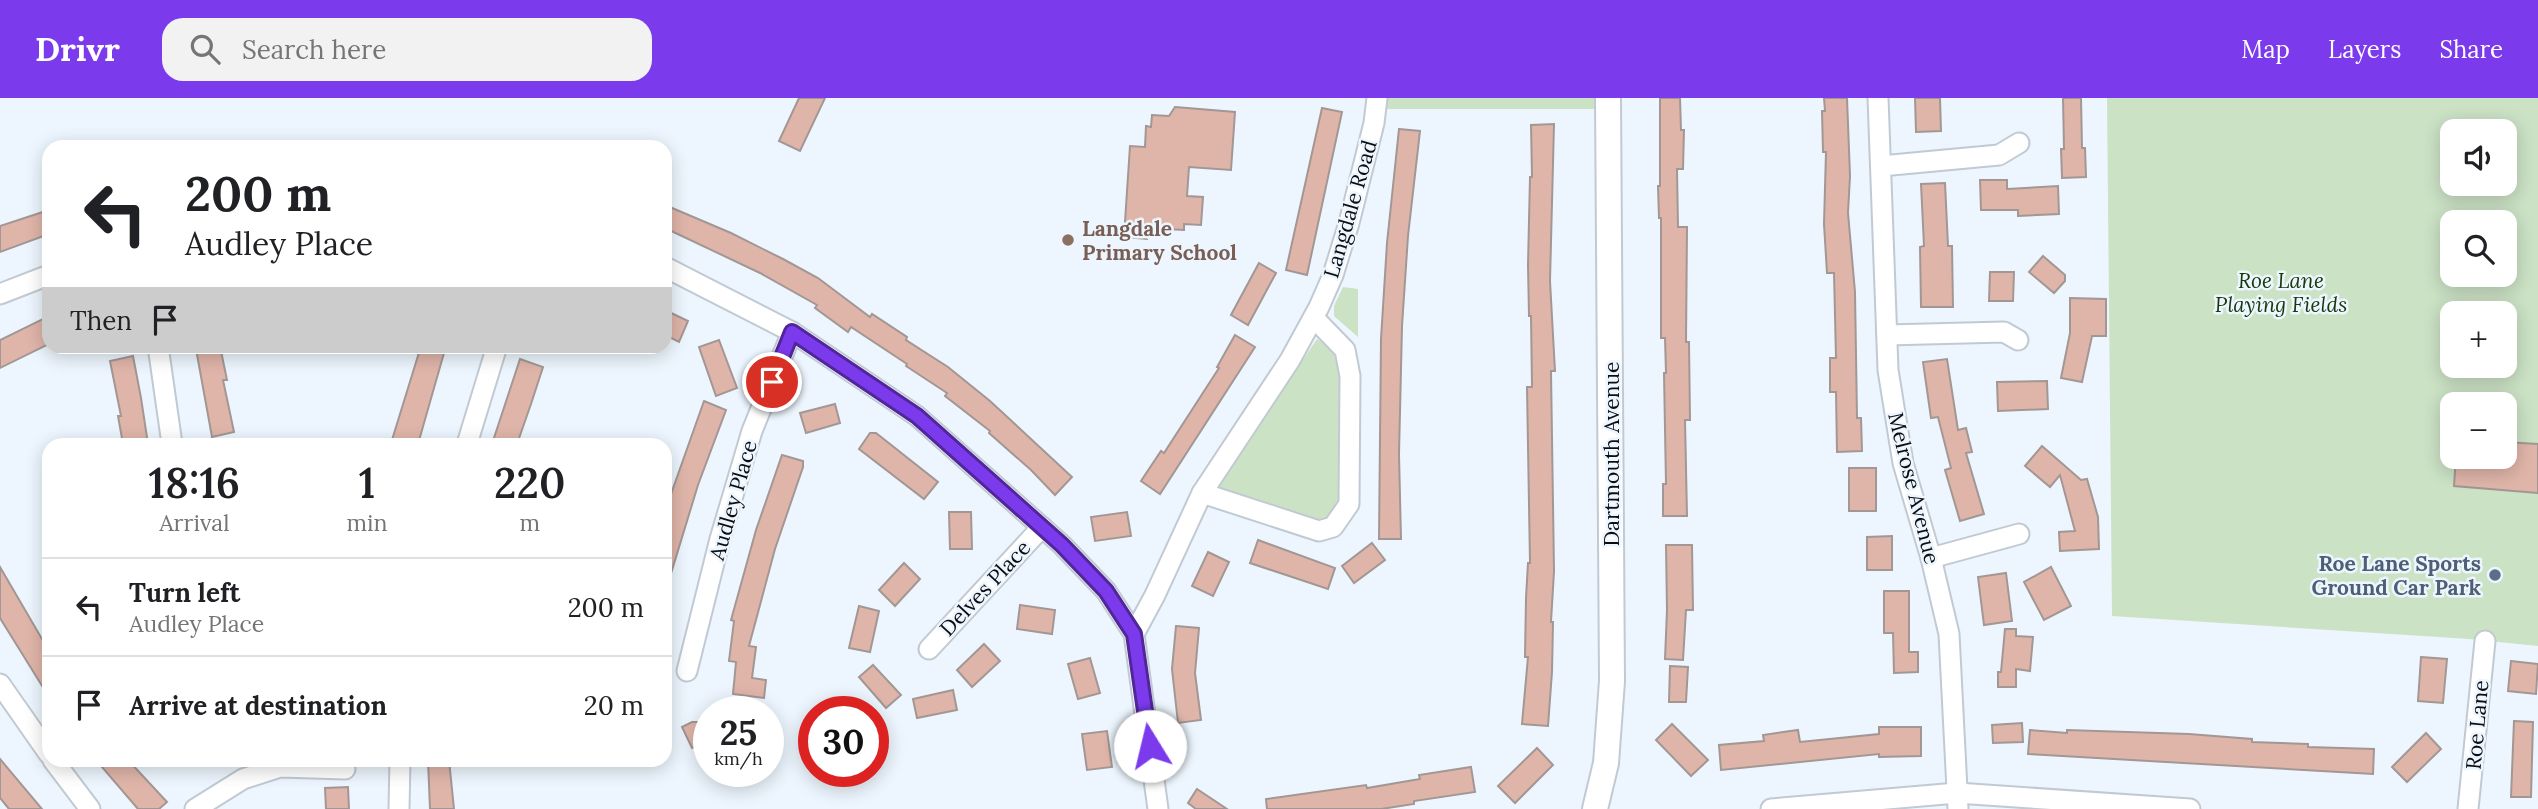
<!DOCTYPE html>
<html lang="en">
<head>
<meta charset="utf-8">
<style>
	body { margin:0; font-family:Lora,serif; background:#f2f2f2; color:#202124; height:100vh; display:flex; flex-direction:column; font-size:26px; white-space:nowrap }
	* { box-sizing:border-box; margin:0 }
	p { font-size:23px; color:#757577 }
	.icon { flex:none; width:38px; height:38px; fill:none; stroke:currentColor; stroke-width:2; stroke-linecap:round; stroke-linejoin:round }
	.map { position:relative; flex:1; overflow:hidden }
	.side { position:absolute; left:42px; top:340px; width:630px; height:329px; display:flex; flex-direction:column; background:#fff; border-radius:21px; box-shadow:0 4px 18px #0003 }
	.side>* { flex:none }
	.banner { position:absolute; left:42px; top:42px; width:630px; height:214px; border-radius:21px; box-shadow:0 4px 18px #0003; background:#fff; color:#202124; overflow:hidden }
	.tools { position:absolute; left:2440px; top:21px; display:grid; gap:14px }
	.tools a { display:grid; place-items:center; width:77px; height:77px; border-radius:14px; background:#fff; box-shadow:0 4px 18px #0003; font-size:35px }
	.speed { position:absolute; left:693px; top:598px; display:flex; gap:14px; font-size:35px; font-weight:700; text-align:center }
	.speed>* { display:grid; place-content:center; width:91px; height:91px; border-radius:50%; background:#fff; box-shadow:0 4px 18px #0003; line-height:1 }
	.speed small { font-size:18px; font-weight:400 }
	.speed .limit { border:10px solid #d22; background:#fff; color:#111 }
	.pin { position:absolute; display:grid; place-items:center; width:60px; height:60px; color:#fff; margin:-30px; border:4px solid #fff; border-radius:50%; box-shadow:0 2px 7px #0007 }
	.me { position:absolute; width:77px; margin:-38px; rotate:351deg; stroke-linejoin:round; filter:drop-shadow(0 0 5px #0008) }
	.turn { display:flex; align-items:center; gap:24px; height:147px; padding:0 28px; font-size:32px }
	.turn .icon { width:91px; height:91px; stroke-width:2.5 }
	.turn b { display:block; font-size:49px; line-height:60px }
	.then { display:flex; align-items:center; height:66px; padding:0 28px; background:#0003; gap:14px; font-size:26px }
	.eta { display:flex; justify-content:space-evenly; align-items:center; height:119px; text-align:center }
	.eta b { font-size:42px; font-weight:600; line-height:49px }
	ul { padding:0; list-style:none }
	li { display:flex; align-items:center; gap:21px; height:98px; padding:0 28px; border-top:2px solid #e0e0e0 }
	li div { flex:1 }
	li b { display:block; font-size:26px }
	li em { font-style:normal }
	header { display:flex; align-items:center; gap:42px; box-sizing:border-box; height:98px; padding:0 35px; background:#7c3aed; color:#fff }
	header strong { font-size:33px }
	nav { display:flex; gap:38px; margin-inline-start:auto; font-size:24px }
	.search { width:490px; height:63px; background:#f2f2f2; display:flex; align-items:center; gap:18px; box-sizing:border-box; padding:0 24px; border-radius:21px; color:#757577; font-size:26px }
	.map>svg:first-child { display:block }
	.green { fill:#cbe2c5; fill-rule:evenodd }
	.building { fill:#e0b5a9; stroke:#a29794; stroke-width:2 }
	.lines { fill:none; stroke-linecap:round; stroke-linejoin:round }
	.minor-casing { stroke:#c1cad2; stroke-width:23 }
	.tertiary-casing { stroke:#c1cad2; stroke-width:28 }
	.minor { stroke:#fff; stroke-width:19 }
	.tertiary { stroke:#fff; stroke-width:24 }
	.route-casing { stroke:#51269a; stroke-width:18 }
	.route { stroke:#7c3aed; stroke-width:12 }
	.education-dot { fill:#8d6e63; stroke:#edf6fe; stroke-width:2.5 }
	.service-dot { fill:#5c6f8a; stroke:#edf6fe; stroke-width:2.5 }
	.labels { text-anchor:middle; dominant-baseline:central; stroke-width:5; stroke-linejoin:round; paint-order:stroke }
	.street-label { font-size:21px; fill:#0b0e11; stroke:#edf6fe }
	.education-label { font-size:21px; font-weight:bold; fill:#785e54; stroke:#edf6fe; text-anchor:start }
	.park-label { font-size:21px; font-style:italic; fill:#17390a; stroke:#edf6fe }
	.service-label { font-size:21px; font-weight:bold; fill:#4e5e75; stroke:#edf6fe; text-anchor:end }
</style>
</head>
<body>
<header>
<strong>Drivr</strong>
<div class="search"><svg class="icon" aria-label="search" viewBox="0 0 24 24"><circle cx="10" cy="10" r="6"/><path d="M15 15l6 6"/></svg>Search here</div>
<nav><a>Map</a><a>Layers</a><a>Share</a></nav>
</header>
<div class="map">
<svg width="2538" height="711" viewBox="0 0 2538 711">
	<rect width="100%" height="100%" fill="#edf6fe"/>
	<!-- green -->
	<g class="green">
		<polygon points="1379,0 1605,0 1604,11 1380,11"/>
		<path d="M2107,0H2538V548L2469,541L2112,518ZM2452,33H2504V86H2452ZM2452,124H2504V177H2452ZM2452,215H2504V268H2452ZM2452,306H2504V359H2452Z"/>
		<polygon points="1343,189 1358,191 1358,239 1334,218 1334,208"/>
		<polygon points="1317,241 1333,252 1341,285 1339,410 1331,420 1315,424 1213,393"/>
	</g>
	<!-- building -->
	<g class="building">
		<polygon points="799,0 825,0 800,53 779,43"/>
		<polygon points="1660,0 1680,0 1681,32 1684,32 1683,71 1677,71 1678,129 1687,129 1686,244 1689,244 1690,322 1685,322 1687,418 1663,418 1663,386 1666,386 1664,275 1666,275 1665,240 1661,240 1661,120 1659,120 1658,88 1660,88"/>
		<polygon points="1824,0 1847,0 1850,78 1848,115 1855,194 1857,320 1861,320 1862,353 1837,354 1836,294 1830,294 1830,260 1836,260 1834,175 1827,175 1824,126 1826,54 1823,54 1822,13 1825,13"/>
		<polygon points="1915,0 1940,0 1941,33 1916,34"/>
		<polygon points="2063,0 2081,0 2082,50 2085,50 2086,79 2062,80 2061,51 2064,51"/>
		<polygon points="1175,9 1235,14 1231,72 1189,69 1187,98 1203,99 1201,127 1184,126 1184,132 1165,131 1165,136 1148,134 1147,141 1124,139 1130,48 1145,49 1146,28 1151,29 1152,17 1169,18"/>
		<polygon points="1322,10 1342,14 1307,177 1286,172"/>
		<polygon points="1554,26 1550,183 1555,273 1551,273 1554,473 1551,524 1553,524 1552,574 1548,628 1522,626 1528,559 1525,559 1526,500 1528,465 1530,465 1527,289 1532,289 1531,218 1529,218 1528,167 1530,79 1532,79 1531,27"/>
		<polygon points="1399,31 1420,33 1408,138 1402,228 1399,356 1401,441 1379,441 1381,241 1387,145"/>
		<polygon points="1980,82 2007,82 2007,91 2058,88 2059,116 2018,118 2018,112 1981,112"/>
		<polygon points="1945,85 1948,148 1952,148 1953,209 1921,209 1920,149 1924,148 1921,86"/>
		<polygon points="665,107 731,135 783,161 818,180 870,219 872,216 907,239 906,242 948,269 990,303 1072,379 1055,397 1031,372 989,335 990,333 945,298 947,295 906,268 907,266 851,229 848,234 815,210 817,207 760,175 665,130"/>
		<polygon points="49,112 49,136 0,154 0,128"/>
		<polygon points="2043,158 2065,177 2065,183 2054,195 2029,174"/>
		<polygon points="1259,165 1276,175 1248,227 1231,217"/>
		<polygon points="1990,174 2014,174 2013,203 1989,203"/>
		<polygon points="2070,200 2106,201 2106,238 2092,238 2082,284 2061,280 2070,235"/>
		<polygon points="665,212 688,223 679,244 665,237"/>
		<polygon points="49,218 49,246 0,270 0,242"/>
		<polygon points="1235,237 1255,249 1160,396 1141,383 1161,353 1164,355 1219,270 1217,269"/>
		<polygon points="719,242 737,290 716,298 699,249"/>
		<polygon points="210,248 220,248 227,282 223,282 234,334 212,339 196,251"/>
		<polygon points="421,248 446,248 418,346 407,346 392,342"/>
		<polygon points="133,258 141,300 148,346 123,346 118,318 121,318 110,263"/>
		<polygon points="520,261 543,269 531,306 517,346 492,346"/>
		<polygon points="1947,261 1958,332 1966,330 1972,354 1966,355 1984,416 1960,423 1945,372 1951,370 1938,319 1931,320 1923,264"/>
		<polygon points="2047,283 2048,311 1998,313 1997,284"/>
		<polygon points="704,303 726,312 698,387 669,482 665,481 665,413"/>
		<polygon points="835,306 840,325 806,335 800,315"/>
		<polygon points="870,335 876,335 938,384 924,401 859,351"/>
		<polygon points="2504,344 2538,346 2538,395 2454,388 2456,359 2504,359"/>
		<polygon points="2042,348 2081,382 2087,381 2098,419 2099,451 2060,453 2059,434 2075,433 2060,377 2050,389 2025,368"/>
		<polygon points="782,357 803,363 803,369 775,451 749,548 756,549 752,580 766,582 764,600 733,596 736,564 729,563 734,523 731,522 756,432"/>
		<rect x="1849" y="370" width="27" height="43"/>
		<polygon points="949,414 971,414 972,451 950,451"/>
		<polygon points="1127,414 1131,438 1095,443 1091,419"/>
		<polygon points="1892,438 1892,472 1867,472 1867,439"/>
		<polygon points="1258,442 1335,470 1328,491 1250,465"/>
		<polygon points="1372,445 1385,462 1354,485 1342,468"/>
		<polygon points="1666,447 1692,447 1693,512 1686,512 1683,562 1665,561 1667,512"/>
		<polygon points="1208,454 1229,464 1213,498 1192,488"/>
		<polygon points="904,465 920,481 895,508 879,492"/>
		<polygon points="0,469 49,553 49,599 0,520"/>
		<polygon points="2051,469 2071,508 2044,522 2024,484"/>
		<polygon points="2006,475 2012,523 1984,527 1978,479"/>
		<polygon points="1884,493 1909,493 1909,554 1918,554 1918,574 1894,575 1893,535 1884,535"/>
		<polygon points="1020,507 1055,512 1052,536 1017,531"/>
		<polygon points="859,508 879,513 870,554 849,550"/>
		<polygon points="1176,528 1199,530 1195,575 1201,622 1178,625 1172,571"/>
		<polygon points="2005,531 2016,531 2016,538 2033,539 2030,573 2016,571 2016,589 1998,589 1998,574 2001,574"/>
		<polygon points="984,546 1000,563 972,589 957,572"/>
		<polygon points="2421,559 2447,561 2443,605 2418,603"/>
		<polygon points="1090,560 1100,595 1078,601 1068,566"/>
		<polygon points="2511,563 2538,566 2536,596 2508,593"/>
		<polygon points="873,567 901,597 886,610 859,579"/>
		<polygon points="1670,568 1688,569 1686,604 1669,604"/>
		<polygon points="953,592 957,612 917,620 913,601"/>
		<polygon points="2514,623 2533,624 2531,699 2511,699"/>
		<polygon points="692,624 698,624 707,643 692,650 682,629"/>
		<polygon points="2022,625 2023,644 1993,645 1992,627"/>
		<polygon points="1672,626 1708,662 1691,678 1656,642"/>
		<polygon points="1879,629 1921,629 1921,658 1879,659 1879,656 1721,672 1719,647 1764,643 1763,637 1798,632 1800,644 1879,636"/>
		<polygon points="2030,632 2067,635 2067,632 2189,636 2252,641 2252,644 2308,646 2308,649 2374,651 2373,676 2028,656"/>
		<polygon points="1107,633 1112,669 1087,672 1082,636"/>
		<polygon points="2426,635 2441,651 2407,684 2392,669"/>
		<polygon points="1537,650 1553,667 1515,705 1498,688"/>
		<polygon points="0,661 42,711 9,711 0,700"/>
		<polygon points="96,662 128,662 167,704 159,711 138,711"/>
		<polygon points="428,662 449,662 454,711 430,711"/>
		<polygon points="1471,669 1475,694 1414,703 1414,706 1381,711 1267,711 1266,701 1366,687 1367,690 1420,681 1419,677"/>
		<polygon points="348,689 349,711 326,711 325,690"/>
		<polygon points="1197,691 1227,711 1196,711 1188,705"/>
	</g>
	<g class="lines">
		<!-- minor casing -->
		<g class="minor-casing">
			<g id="minor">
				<polyline points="1878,0 1888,272 1903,365 1931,460 1949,536 1958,711"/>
				<polyline points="1881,68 1999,57 2019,45"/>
				<polyline points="665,169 792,234 917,318 1062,447 1106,493 1134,536 1158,711"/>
				<polyline points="0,196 49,177"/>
				<polyline points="1887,237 2004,234 2018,242"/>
				<polyline points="158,248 172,346"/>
				<polyline points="467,346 497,248"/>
				<polyline points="1202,395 1319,433 1333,429 1349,406 1350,278 1345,252 1314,220"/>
				<polyline points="1931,460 2019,436"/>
				<polyline points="1134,536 1155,497 1202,395 1290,262 1319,209 1333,177 1349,125 1374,25 1377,0"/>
				<polyline points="929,551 1042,429"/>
				<polyline points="687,573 720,441 752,333 792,234"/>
				<polyline points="0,586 49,656"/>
				<polyline points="53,662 90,711"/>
				<polyline points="195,711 243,681 280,669 345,671"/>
				<polyline points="399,711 400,662"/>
				<polyline points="1771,711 1957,695 2190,711"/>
				<polyline points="2468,711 2485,543"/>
			</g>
		</g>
		<!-- tertiary casing -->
		<g class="tertiary-casing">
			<polyline id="tertiary" points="1595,711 1606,665 1612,583 1608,0"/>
		</g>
		<!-- minor -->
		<use href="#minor" class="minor"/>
		<!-- tertiary -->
		<use href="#tertiary" class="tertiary"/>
	</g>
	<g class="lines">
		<!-- route casing -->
		<g class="route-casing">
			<polyline id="route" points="772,284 792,234 917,318 1062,447 1106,493 1134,536 1150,648"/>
		</g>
		<!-- route -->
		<use href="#route" class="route"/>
	</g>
	<!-- markers -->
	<circle class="education-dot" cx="1068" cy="142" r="7"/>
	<circle class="service-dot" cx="2495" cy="477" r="7"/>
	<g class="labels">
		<!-- street labels -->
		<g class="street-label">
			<text transform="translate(1350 111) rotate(-74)">Langdale Road</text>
			<text transform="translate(1611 356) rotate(-90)">Dartmouth Avenue</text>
			<text transform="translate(1914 390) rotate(76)">Melrose Avenue</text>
			<text transform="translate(733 402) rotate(-74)">Audley Place</text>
			<text transform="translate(985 490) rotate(-47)">Delves Place</text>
			<text transform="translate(2477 627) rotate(-85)">Roe Lane</text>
		</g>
		<!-- education labels -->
		<g class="education-label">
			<text x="1082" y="130">Langdale<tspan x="1082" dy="24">Primary School</tspan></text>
		</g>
		<!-- park labels -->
		<g class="park-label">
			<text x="2281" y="182">Roe Lane<tspan x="2281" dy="24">Playing Fields</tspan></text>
		</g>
		<!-- service labels -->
		<g class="service-label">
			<text x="2481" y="465">Roe Lane Sports<tspan x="2481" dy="24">Ground Car Park</tspan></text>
		</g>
	</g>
</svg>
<div class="tools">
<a><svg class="icon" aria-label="sound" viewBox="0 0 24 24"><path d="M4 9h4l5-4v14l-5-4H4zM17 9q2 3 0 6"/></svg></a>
<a><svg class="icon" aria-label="search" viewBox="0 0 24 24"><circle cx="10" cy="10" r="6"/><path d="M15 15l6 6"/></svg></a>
<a>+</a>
<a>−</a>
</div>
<div class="speed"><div>25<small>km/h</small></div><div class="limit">30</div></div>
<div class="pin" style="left:772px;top:284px;background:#d93025"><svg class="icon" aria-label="arrive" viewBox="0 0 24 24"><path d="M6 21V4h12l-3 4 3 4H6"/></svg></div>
<svg class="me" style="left:1150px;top:648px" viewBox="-20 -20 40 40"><circle r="19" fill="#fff"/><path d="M0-13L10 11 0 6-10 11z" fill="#7c3aed"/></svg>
<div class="banner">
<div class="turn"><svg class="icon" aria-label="left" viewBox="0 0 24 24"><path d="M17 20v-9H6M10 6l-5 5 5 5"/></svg><div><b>200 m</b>Audley Place</div></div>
<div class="then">Then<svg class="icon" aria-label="arrive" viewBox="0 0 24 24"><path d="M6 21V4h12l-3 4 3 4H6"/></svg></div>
</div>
<section class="side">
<div class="eta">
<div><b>18:16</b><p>Arrival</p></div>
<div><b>1</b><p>min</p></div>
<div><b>220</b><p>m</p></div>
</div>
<ul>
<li><svg class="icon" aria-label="left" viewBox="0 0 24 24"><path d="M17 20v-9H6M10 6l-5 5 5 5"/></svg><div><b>Turn left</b><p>Audley Place</p></div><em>200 m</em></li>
<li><svg class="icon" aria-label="arrive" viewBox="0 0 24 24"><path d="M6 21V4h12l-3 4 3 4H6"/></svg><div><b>Arrive at destination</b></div><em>20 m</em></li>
</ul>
</section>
</div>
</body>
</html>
